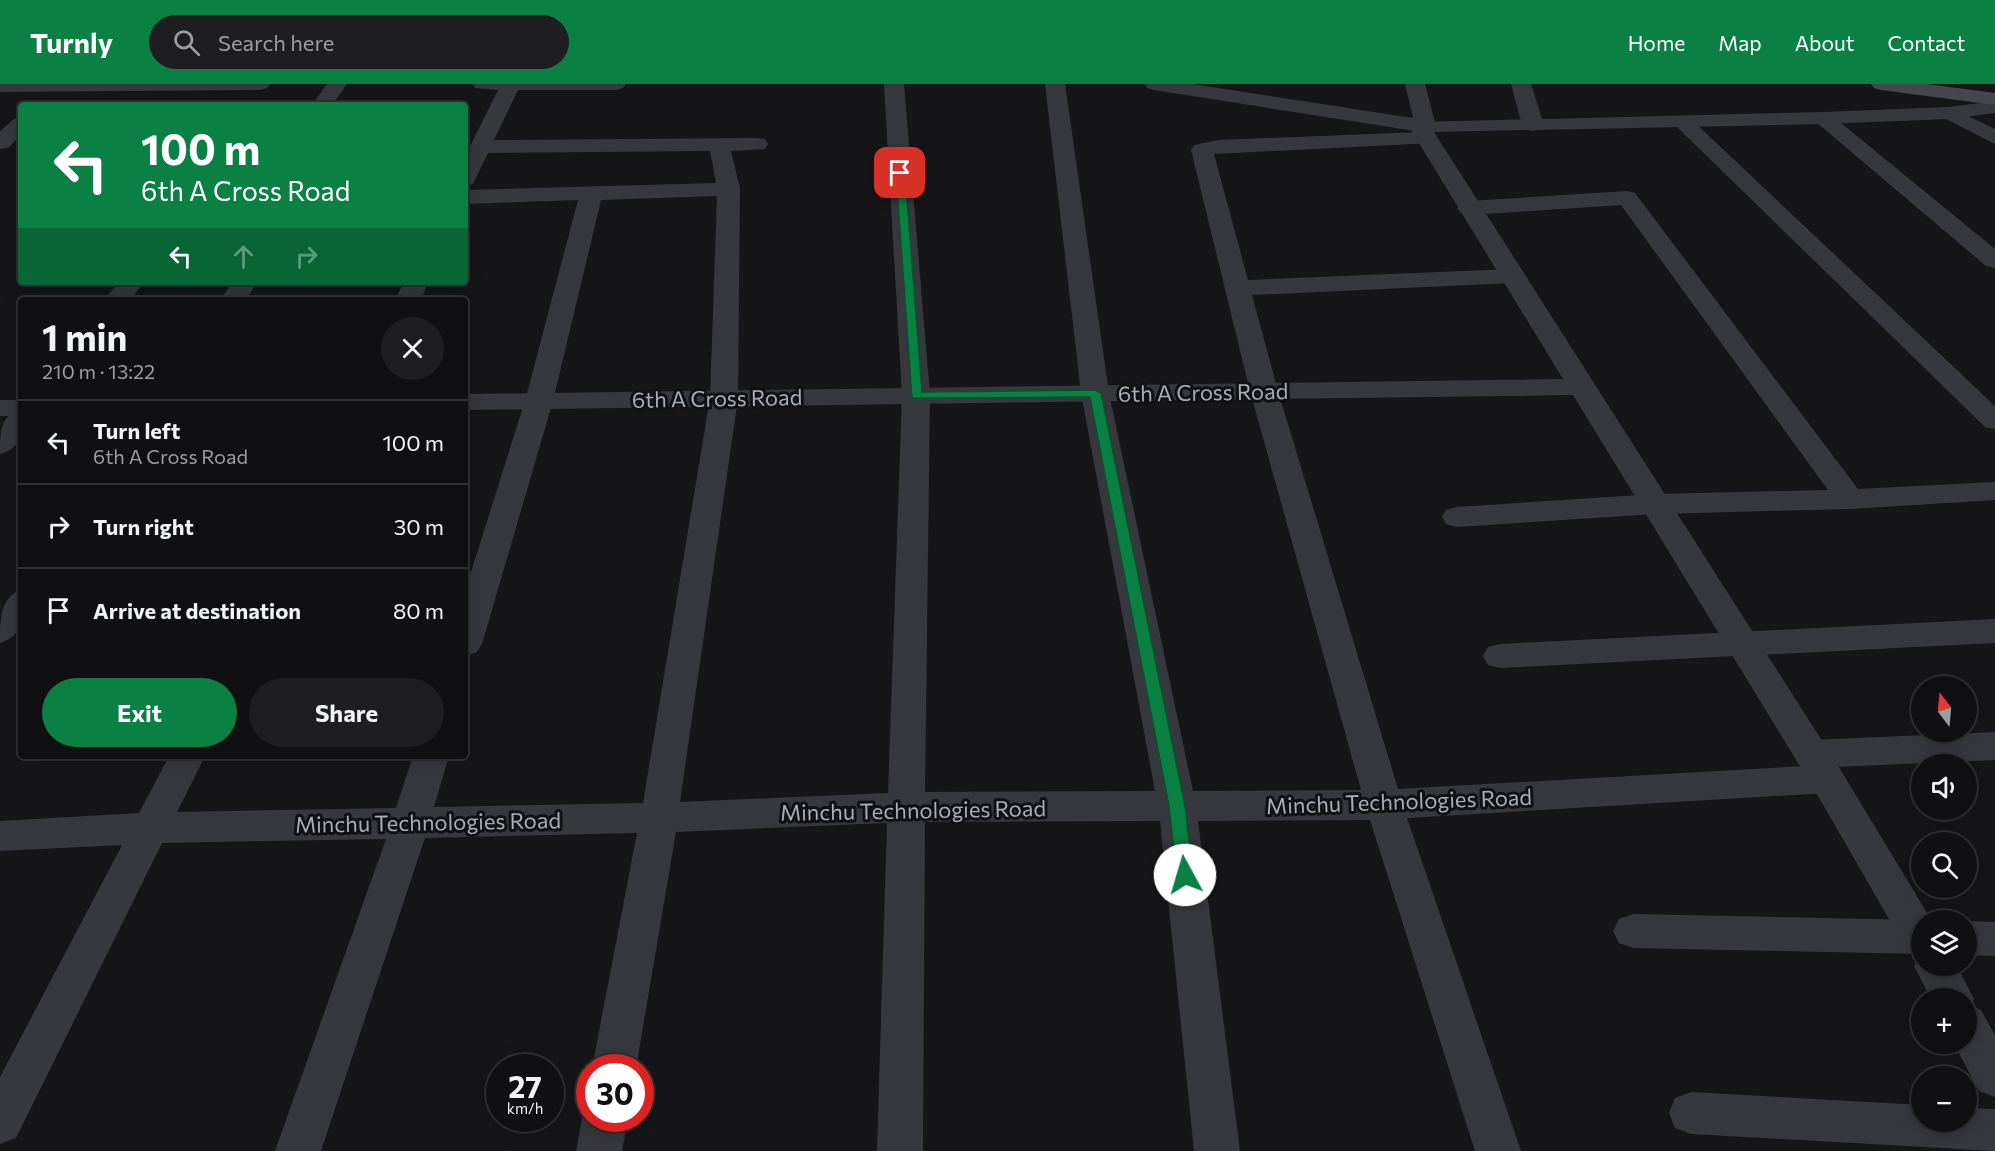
<!DOCTYPE html>
<html lang="en">
<head>
<meta charset="utf-8">
<style>
	body { margin:0; font-family:Commissioner,sans-serif; background:#1e1e20; color:#f1f3f6; height:100vh; display:flex; flex-direction:column; font-size:22px; white-space:nowrap }
	* { box-sizing:border-box; margin:0 }
	p { font-size:20px; color:#9c9d9f }
	.icon { flex:none; width:33px; height:33px; fill:none; stroke:currentColor; stroke-width:2; stroke-linecap:round; stroke-linejoin:round }
	.map { position:relative; flex:1; overflow:hidden }
	.side { position:absolute; left:18px; top:213px; width:450px; height:462px; display:flex; flex-direction:column; background:#101012; border-radius:6px; box-shadow:0 3px 15px #0003,0 0 0 2px #303032 }
	.side>* { flex:none }
	.top-card { position:absolute; left:18px; top:18px; width:450px; height:183px; border-radius:6px; box-shadow:0 3px 15px #0003,0 0 0 2px #303032; background:#0b8043; color:#fff; overflow:hidden }
	.needle { width:39px; rotate:344deg }
	.fabs { position:absolute; left:1911px; top:592px; display:grid; gap:12px }
	.fabs a { display:grid; place-items:center; width:66px; height:66px; border-radius:50%; background:#101012; box-shadow:0 3px 15px #0003,0 0 0 2px #303032; font-size:30px }
	.speed { position:absolute; left:486px; top:970px; display:flex; gap:12px; font-size:30px; font-weight:700; text-align:center }
	.speed>* { display:grid; place-content:center; width:78px; height:78px; border-radius:50%; background:#101012; box-shadow:0 3px 15px #0003,0 0 0 2px #303032; line-height:1 }
	.speed small { font-size:15px; font-weight:400 }
	.speed .limit { border:9px solid #d22; background:#fff; color:#111 }
	.pin { position:absolute; display:grid; place-items:center; width:51px; height:51px; color:#fff; margin:-26px; border-radius:12px; box-shadow:0 3px 9px #0006 }
	.me { position:absolute; width:66px; margin:-33px; rotate:354deg; stroke-linejoin:round; filter:drop-shadow(0 0 4px #0008) }
	.turn { display:flex; align-items:center; gap:21px; height:126px; padding:0 24px; font-size:27px }
	.turn .icon { width:78px; height:78px; stroke-width:2.5 }
	.turn b { display:block; font-size:42px; line-height:51px }
	.lanes { display:flex; align-items:center; height:57px; padding:0 24px; background:#0003; justify-content:center; gap:30px; direction:ltr }
	.lanes .off { opacity:.35 }
	.round { display:grid; place-items:center; flex:none; width:63px; height:63px; border-radius:32px; background:#1e1e20 }
	.head { display:flex; align-items:center; justify-content:space-between; height:102px; padding:0 24px }
	h1 { font-size:36px; font-weight:700; line-height:45px }
	.primary-button { display:flex; gap:12px; margin-top:auto; padding:12px 24px }
	.primary-button a { flex:1; height:69px; border-radius:36px; background:#0b8043; color:#fff; font-size:24px; font-weight:700; line-height:69px; text-align:center }
	.primary-button a+a { background:#1e1e20; color:#f1f3f6 }
	ul { padding:0; list-style:none }
	li { display:flex; align-items:center; gap:18px; height:84px; padding:0 24px; border-top:2px solid #303032 }
	li div { flex:1 }
	li b { display:block; font-size:22px }
	li em { font-style:normal }
	header { display:flex; align-items:center; gap:36px; box-sizing:border-box; height:84px; padding:0 30px; background:#0b8043; color:#fff }
	header strong { font-size:28px }
	nav { display:flex; gap:33px; margin-inline-start:auto; font-size:21px }
	.search { width:420px; height:54px; background:#1e1e20; display:flex; align-items:center; gap:15px; box-sizing:border-box; padding:0 21px; border-radius:33px; color:#9c9d9f; font-size:22px }
	.map>svg:first-child { display:block }
	.lines { fill:none; stroke-linecap:round; stroke-linejoin:round }
	.minor { fill:#37383d; fill-rule:evenodd }
	.tertiary { fill:#37383d; fill-rule:evenodd }
	.secondary { fill:#45474d; fill-rule:evenodd }
	.route { fill:#0b8043; stroke:#07532c; stroke-width:1.5 }
	.labels { text-anchor:middle; dominant-baseline:central; stroke-width:6; stroke-linejoin:round; paint-order:stroke }
	.street-label { font-size:22px; fill:#a8adb8; stroke:#111113 }
</style>
</head>
<body>
<header>
<strong>Turnly</strong>
<div class="search"><svg class="icon" aria-label="search" viewBox="0 0 24 24"><circle cx="10" cy="10" r="6"/><path d="M15 15l6 6"/></svg>Search here</div>
<nav><a>Home</a><a>Map</a><a>About</a><a>Contact</a></nav>
</header>
<div class="map">
<svg width="1995" height="1067" viewBox="0 0 1995 1067">
	<rect width="100%" height="100%" fill="#161618"/>
	<g class="lines">
		<!-- minor -->
		<g class="minor">
			<polygon points="0,0 270,0 267,4 260,6 0,8"/>
			<polygon points="327,0 347,0 332,21 312,21"/>
			<polygon points="472,0 626,0 623,4 616,6 518,6 494,56 757,54 765,55 768,60 765,65 731,67 740,105 738,314 680,718 888,709 902,311 884,0 904,0 930,311 925,708 1155,707 1081,309 1045,0 1065,0 1109,309 1193,707 1361,706 1250,307 1191,66 1194,61 1218,56 1421,48 1154,6 1147,4 1144,0 1193,0 1413,34 1405,0 1425,0 1436,42 1432,46 1427,48 1433,49 1436,54 1433,59 1214,70 1248,196 1512,185 1521,187 1524,192 1521,197 1512,199 1252,211 1278,307 1398,705 1805,682 1798,680 1793,670 1798,660 1811,656 1995,648 1995,676 1834,683 1840,685 1845,695 1840,705 1827,709 1407,734 1521,1067 1475,1067 1370,736 1198,737 1240,1067 1194,1067 1160,737 925,738 923,1067 877,1067 887,739 676,748 636,984 592,984 637,749 425,754 321,1067 275,1067 386,755 162,759 16,1054 0,1060 0,993 122,761 0,767 0,737 139,729 169,672 205,672 177,728 396,724 413,672 449,672 434,723 643,719 710,314 717,112 601,116 553,317 482,560 477,568 465,572 465,507 525,317 578,116 465,120 465,106 716,99 710,67 488,69 473,100 465,102 465,72 498,6 475,4"/>
			<polygon points="1511,0 1531,0 1544,41 1540,45 1533,47 1526,45 1522,41"/>
			<polygon points="1949,23 1995,45 1995,60 1942,33 1939,29 1942,25"/>
			<polygon points="1823,28 1830,30 1995,165 1995,184 1986,182 1816,38 1813,34 1816,30"/>
			<polygon points="21,33 21,51 8,64 0,65 0,47 14,35"/>
			<polygon points="1684,33 1691,35 1995,322 1995,345 1985,343 1677,43 1673,39 1677,35"/>
			<polygon points="1627,107 1635,109 1858,405 1995,398 1995,416 1850,425 1655,430 1457,443 1446,440 1442,433 1446,426 1457,423 1655,410 1828,406 1621,121 1469,131 1461,129 1457,124 1461,119 1469,117"/>
			<polygon points="119,198 144,198 130,216 104,216"/>
			<polygon points="233,198 257,198 246,216 220,216"/>
			<polygon points="404,198 428,198 421,216 395,216"/>
			<path d="M21,325C21,345 24,364 0,370C0,349 0,331 21,325Z"/>
			<path d="M21,506C21,529 27,551 0,559C0,536 0,513 21,506Z"/>
			<polygon points="1995,535 1995,559 1500,584 1488,581 1483,572 1488,563 1500,560"/>
			<polygon points="1633,830 1922,836 1926,837 1922,837 1922,870 1633,864 1619,859 1613,847 1619,835"/>
			<polygon points="1965,837 1966,837 1995,838 1995,872 1966,871"/>
			<polygon points="1691,1008 1922,1021 1922,1038 1966,1038 1966,1024 1995,1025 1995,1067 1691,1050 1675,1044 1669,1029 1675,1014"/>
			<polygon points="589,1020 590,1035 628,1035 622,1067 576,1067 582,1035"/>
		</g>
		<!-- tertiary -->
		<g class="tertiary">
			<polygon points="1995,17 1995,29 1949,35 1823,40 1434,48 1840,685 1932,837 1922,837 1922,882 1957,882 1974,915 1971,922 1981,926 1995,951 1995,1013 1979,1007 1954,960 1966,960 1966,915 1931,915 1914,882 1919,872 1908,868 1814,705 1573,311 465,326 465,310 1563,295 1411,46 1418,38 1823,28 1949,23"/>
			<rect x="0" y="316" width="21" height="16"/>
		</g>
		<!-- secondary -->
		<polygon class="secondary" points="1871,0 1927,0 1995,9 1995,21 1881,6 1874,4"/>
	</g>
	<!-- route -->
	<polygon class="route" points="900,86 905,89 922,308 1095,306 1101,309 1185,722 1193,791 1191,796 1185,798 1179,796 1177,791 1169,722 1090,313 912,314 896,89"/>
	<g class="labels">
		<!-- street labels -->
		<g class="street-label">
			<text transform="translate(1203 308) rotate(-1)">6th A Cross Road</text>
			<text transform="translate(717 314) rotate(-1)">6th A Cross Road</text>
			<text transform="translate(1399 717) rotate(-2)">Minchu Technologies Road</text>
			<text transform="translate(913 726) rotate(-1)">Minchu Technologies Road</text>
			<text transform="translate(428 738) rotate(-1)">Minchu Technologies Road</text>
		</g>
	</g>
</svg>
<div class="fabs">
<a><svg class="needle" viewBox="-14 -14 28 28"><path d="M0-13l5 13h-10z" fill="#e53935"/><path d="M0 13l5-13h-10z" fill="#9c9d9f"/></svg></a>
<a><svg class="icon" aria-label="sound" viewBox="0 0 24 24"><path d="M4 9h4l5-4v14l-5-4H4zM17 9q2 3 0 6"/></svg></a>
<a><svg class="icon" aria-label="search" viewBox="0 0 24 24"><circle cx="10" cy="10" r="6"/><path d="M15 15l6 6"/></svg></a>
<a><svg class="icon" aria-label="layers" viewBox="0 0 24 24"><path d="M12 4l9 5-9 5-9-5zM3 14l9 5 9-5"/></svg></a>
<a>+</a>
<a>−</a>
</div>
<div class="speed"><div>27<small>km/h</small></div><div class="limit">30</div></div>
<div class="pin" style="left:900px;top:89px;background:#d93025"><svg class="icon" aria-label="arrive" viewBox="0 0 24 24"><path d="M6 21V4h12l-3 4 3 4H6"/></svg></div>
<svg class="me" style="left:1185px;top:791px" viewBox="-20 -20 40 40"><circle r="19" fill="#fff"/><path d="M0-13L10 11 0 6-10 11z" fill="#0b8043"/></svg>
<div class="top-card">
<div class="turn"><svg class="icon" aria-label="left" viewBox="0 0 24 24"><path d="M17 20v-9H6M10 6l-5 5 5 5"/></svg><div><b>100 m</b>6th A Cross Road</div></div>
<div class="lanes"><svg class="icon" aria-label="left" viewBox="0 0 24 24"><path d="M17 20v-9H6M10 6l-5 5 5 5"/></svg><svg class="icon off" aria-label="ahead" viewBox="0 0 24 24"><path d="M12 20V5M6 11l6-6 6 6"/></svg><svg class="icon off" aria-label="right" viewBox="0 0 24 24"><path d="M7 20v-9h11M14 6l5 5-5 5"/></svg></div>
</div>
<section class="side">
<div class="head"><div><h1>1 min</h1><p>210 m · 13:22</p></div><a class="round"><svg class="icon" aria-label="close" viewBox="0 0 24 24"><path d="M6 6l12 12M18 6L6 18"/></svg></a></div>
<ul>
<li><svg class="icon" aria-label="left" viewBox="0 0 24 24"><path d="M17 20v-9H6M10 6l-5 5 5 5"/></svg><div><b>Turn left</b><p>6th A Cross Road</p></div><em>100 m</em></li>
<li><svg class="icon" aria-label="right" viewBox="0 0 24 24"><path d="M7 20v-9h11M14 6l5 5-5 5"/></svg><div><b>Turn right</b></div><em>30 m</em></li>
<li><svg class="icon" aria-label="arrive" viewBox="0 0 24 24"><path d="M6 21V4h12l-3 4 3 4H6"/></svg><div><b>Arrive at destination</b></div><em>80 m</em></li>
</ul>
<div class="primary-button"><a>Exit</a><a>Share</a></div>
</section>
</div>
</body>
</html>
